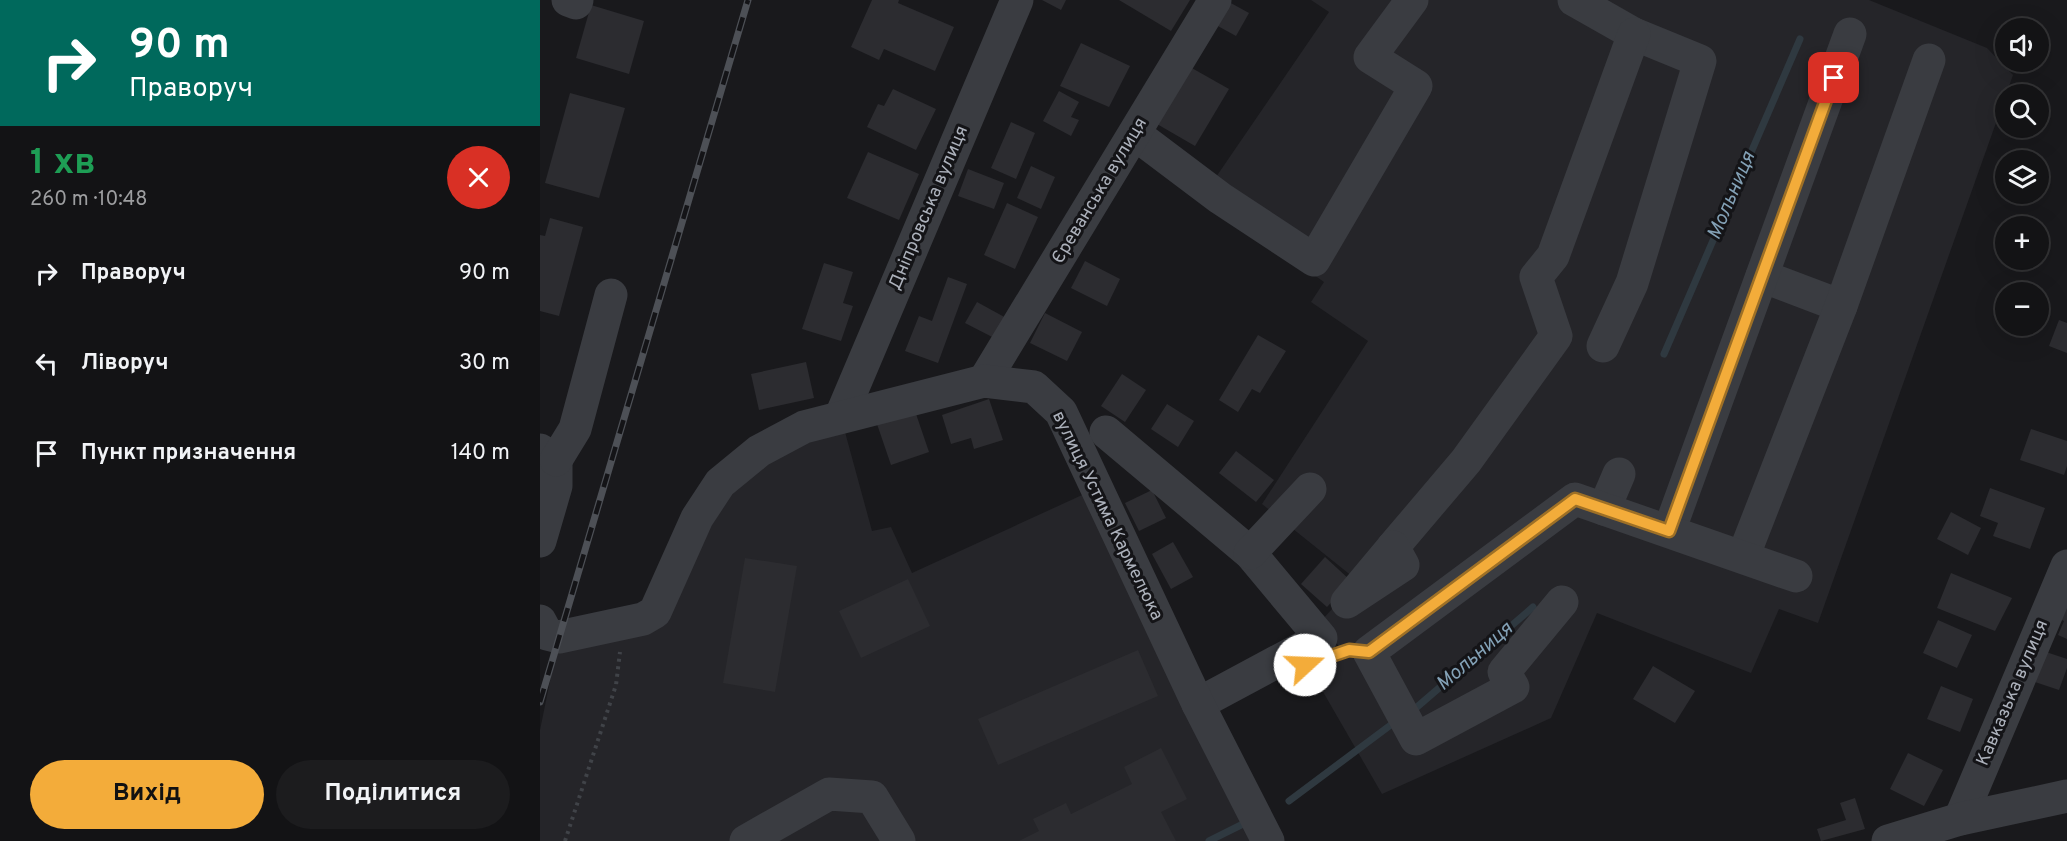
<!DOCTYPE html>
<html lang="uk">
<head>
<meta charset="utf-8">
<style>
	body { margin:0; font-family:Overpass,sans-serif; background:#1c1c1e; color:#f1f3f6; height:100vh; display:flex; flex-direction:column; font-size:22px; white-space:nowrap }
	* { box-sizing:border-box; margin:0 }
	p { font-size:20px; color:#9d9ea0 }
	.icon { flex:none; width:33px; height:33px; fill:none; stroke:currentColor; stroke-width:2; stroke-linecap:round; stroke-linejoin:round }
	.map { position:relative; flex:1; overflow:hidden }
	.drawer { display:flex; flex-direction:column; background:#131315; width:540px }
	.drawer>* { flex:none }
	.top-card { background:#00695c; color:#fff; overflow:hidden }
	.fabs { position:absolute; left:1455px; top:18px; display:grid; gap:12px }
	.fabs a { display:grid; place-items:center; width:54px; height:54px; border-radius:50%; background:#131315; box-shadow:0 6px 24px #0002,0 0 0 2px #323234; font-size:30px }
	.pin { position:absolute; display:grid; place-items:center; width:51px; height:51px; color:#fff; margin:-26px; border-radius:12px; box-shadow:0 3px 9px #0006 }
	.me { position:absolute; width:66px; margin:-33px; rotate:70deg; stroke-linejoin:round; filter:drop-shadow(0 0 4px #0008) }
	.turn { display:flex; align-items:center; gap:21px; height:126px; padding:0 30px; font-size:27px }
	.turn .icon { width:78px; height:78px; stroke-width:2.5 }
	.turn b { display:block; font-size:42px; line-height:51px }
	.round { display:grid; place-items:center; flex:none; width:63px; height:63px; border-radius:32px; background:#1c1c1e }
	.head { display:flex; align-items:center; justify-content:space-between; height:102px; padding:0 30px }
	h1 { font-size:36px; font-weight:700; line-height:45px; color:#1e9e55 }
	.action { display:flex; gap:12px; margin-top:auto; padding:12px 30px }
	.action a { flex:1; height:69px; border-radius:36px; background:#f3ac3a; color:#111; font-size:24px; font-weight:700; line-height:69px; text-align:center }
	.action a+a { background:#1c1c1e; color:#f1f3f6 }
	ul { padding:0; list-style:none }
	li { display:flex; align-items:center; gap:18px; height:90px; padding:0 30px }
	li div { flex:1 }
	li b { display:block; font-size:22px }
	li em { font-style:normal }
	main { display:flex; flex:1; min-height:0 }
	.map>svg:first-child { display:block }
	.built { fill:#252529 }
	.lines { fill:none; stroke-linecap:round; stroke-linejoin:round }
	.stream { stroke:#2f3940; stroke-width:7 }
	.building { fill:#2c2c30 }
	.path { stroke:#404348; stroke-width:4; stroke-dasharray:3 4.5; stroke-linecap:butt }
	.minor { stroke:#3a3c41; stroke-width:33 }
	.rail-casing { stroke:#4d5056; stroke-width:7 }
	.rail { stroke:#141417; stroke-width:4.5; stroke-dasharray:14; stroke-linecap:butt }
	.route-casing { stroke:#9e7026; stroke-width:15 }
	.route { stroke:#f3ac3a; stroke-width:10 }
	.labels { text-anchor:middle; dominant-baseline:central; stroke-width:6; stroke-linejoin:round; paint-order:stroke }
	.street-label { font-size:18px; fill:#acb1bb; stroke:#141417 }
	.water-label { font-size:20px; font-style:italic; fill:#83a1b6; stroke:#141417 }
</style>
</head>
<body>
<main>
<section class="drawer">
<div class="top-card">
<div class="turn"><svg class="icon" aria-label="right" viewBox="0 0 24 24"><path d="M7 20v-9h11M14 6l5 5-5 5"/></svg><div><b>90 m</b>Праворуч</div></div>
</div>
<div class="head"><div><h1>1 хв</h1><p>260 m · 10:48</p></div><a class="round" style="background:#d93025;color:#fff"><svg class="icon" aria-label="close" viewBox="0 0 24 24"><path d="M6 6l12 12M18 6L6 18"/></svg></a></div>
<ul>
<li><svg class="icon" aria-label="right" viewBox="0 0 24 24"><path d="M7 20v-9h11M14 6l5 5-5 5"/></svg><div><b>Праворуч</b></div><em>90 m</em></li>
<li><svg class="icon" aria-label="left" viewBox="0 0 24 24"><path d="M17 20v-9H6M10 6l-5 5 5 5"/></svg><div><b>Ліворуч</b></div><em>30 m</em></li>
<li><svg class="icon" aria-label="arrive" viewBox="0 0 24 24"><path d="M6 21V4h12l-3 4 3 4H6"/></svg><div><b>Пункт призначення</b></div><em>140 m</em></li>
</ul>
<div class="action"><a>Вихід</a><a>Поділитися</a></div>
</section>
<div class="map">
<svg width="1527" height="841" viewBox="0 0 1527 841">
	<rect width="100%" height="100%" fill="#19191c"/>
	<!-- built -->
	<g class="built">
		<polygon points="771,0 1329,0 1447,48 1473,75 1278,623 1239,609 1211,673 1057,613 1011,718 842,794 771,671 808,658 780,622 818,581 722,504 828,341 771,302 784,282 663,196 789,12"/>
		<polygon points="302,421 332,531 351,527 372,573 553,490 723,841 0,841 0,730 19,637 102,618 183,485"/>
	</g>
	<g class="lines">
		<!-- stream -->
		<g class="stream">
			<polyline points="1124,354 1260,39"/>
			<polyline points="877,707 993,607"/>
			<polyline points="749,801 856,721"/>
			<polyline points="669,841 705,823"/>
		</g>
	</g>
	<!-- building -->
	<g class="building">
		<polygon points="332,0 359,0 358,3 414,27 395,71 344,49 339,60 311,47"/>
		<polygon points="502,0 526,0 521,10"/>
		<polygon points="579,0 650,0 631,31"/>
		<polygon points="689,2 709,13 696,36 676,25"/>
		<polygon points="51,5 104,21 89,74 36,58"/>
		<polygon points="541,43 590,66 569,107 520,86"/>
		<polygon points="650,67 689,89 655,146 617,124"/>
		<polygon points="353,89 396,109 376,150 327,127 338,104 344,106"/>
		<polygon points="519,91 539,102 531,117 539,120 531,136 503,121"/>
		<polygon points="30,93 85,108 59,198 5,183"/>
		<polygon points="471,122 495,133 476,179 451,168"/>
		<polygon points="328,152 379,174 359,220 307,198"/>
		<polygon points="491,166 515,177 501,209 477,198"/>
		<polygon points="428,169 464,183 454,209 418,196"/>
		<polygon points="467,203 498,217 475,269 444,255"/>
		<polygon points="10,218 43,227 19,316 0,311 0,235 5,236"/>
		<polygon points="545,261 580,279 567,306 531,288"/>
		<polygon points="284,263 313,272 303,303 313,306 301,341 262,329"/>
		<polygon points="408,277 427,284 398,363 365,351 379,316 392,321"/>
		<polygon points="437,302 468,319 458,340 425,323"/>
		<polygon points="505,313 542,332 527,361 490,343"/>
		<polygon points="1519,320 1527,323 1527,353 1509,346"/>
		<polygon points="718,335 746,351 720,393 712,389 698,412 679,400"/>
		<polygon points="266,362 274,398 219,410 211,374"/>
		<polygon points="582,374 606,390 585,422 561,406"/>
		<polygon points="449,399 463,440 434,449 431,438 411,444 402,415"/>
		<polygon points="627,404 654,421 638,447 611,429"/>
		<polygon points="375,411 389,452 351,465 337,424"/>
		<polygon points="1491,429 1527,441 1527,466 1524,475 1480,460"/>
		<polygon points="696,451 734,480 716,502 679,473"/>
		<polygon points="1450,488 1505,508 1490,549 1453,536 1458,523 1440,516"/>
		<polygon points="612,490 626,518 599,531 585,503"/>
		<polygon points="1411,512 1441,528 1428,555 1397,539"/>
		<polygon points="633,542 653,577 631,589 612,554"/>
		<polygon points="785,557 811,581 787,607 761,584"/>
		<polygon points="205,558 257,566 235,692 183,683"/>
		<polygon points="1411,573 1472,598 1455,631 1397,608"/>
		<polygon points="368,579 390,626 321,658 299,611"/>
		<polygon points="1527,589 1527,639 1518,635 1524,621 1513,616"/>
		<polygon points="1398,620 1432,635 1417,668 1383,653"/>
		<polygon points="598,650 618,696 458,765 438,719"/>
		<polygon points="1500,650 1527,659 1527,668 1519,690 1489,680"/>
		<polygon points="1113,666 1155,691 1135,723 1093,699"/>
		<polygon points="1401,686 1433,699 1420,732 1387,719"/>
		<polygon points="621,748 647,799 621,812 636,841 479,841 499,831 493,819 526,803 531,814 592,784 584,767"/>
		<polygon points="1368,753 1403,770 1384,806 1350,789"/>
		<polygon points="1315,798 1325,829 1281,841 1277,829 1306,820 1300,803"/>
	</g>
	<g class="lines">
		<!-- path -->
		<polyline class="path" points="25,841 76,685 80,652"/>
		<!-- minor -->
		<g class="minor">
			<polyline points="28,0 36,3 37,0"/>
			<polyline points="1034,0 1094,34 1160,61 1092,283 1063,346"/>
			<polyline points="595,134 680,198 774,260 876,86 830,57 872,0"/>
			<polyline points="1222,276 1301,306"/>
			<polyline points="444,381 675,0"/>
			<polyline points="301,416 477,0"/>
			<polyline points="566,432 710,553 781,638 658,704"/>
			<polyline points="0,450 16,460 16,486 0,541"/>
			<polyline points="16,460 35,429 71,295"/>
			<polyline points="1064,509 1079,474"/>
			<polyline points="1129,531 1310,34"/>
			<polyline points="853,547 926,461 1016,336 996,277 1013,256 1094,34"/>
			<polygon points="853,547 863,565 807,602"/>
			<polyline points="710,553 770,489"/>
			<polyline points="1203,557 1301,306 1389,60"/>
			<polyline points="1022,602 964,672 973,687 876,739 829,652 1035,499 1256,576"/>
			<polyline points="0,621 7,634 19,637 103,619 115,612 157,518 180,483 219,451 264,427 444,381 494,387 521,412 658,704 728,841"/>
			<polyline points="1420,819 1527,566"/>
			<polyline points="206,841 289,794 332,797 359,841"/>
			<polyline points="1348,841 1420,819 1527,796"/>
		</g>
		<!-- rail casing -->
		<g class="rail-casing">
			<polyline id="rail" points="0,702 208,0"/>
		</g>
		<!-- rail -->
		<use href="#rail" class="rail"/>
	</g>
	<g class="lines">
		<!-- route casing -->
		<g class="route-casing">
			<polyline id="route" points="765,665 809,650 829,652 1035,499 1129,531 1294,78"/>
		</g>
		<!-- route -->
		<use href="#route" class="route"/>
	</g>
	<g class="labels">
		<!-- street labels -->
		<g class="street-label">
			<text transform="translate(560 191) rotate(-59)">Єреванська вулиця</text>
			<text transform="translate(389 208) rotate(-67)">Дніпровська вулиця</text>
			<text transform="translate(567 516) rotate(64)">вулиця Устима Кармелюка</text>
			<text transform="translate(1473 693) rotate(-67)">Кавказька вулиця</text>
		</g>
		<!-- water labels -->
		<g class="water-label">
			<text transform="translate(1192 196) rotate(-67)">Мольниця</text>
			<text transform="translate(935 657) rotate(-41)">Мольниця</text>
		</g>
	</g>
</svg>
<div class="fabs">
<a><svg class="icon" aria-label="sound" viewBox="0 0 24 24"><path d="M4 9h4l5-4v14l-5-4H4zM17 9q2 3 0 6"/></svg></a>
<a><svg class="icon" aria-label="search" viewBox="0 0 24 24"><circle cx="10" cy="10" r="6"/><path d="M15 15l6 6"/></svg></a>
<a><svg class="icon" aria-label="layers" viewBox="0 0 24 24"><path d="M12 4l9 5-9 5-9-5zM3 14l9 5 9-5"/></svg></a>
<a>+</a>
<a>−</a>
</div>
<div class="pin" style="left:1294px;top:78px;background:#d93025"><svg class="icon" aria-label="arrive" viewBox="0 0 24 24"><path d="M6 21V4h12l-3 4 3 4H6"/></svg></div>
<svg class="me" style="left:765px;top:665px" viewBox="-20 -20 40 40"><circle r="19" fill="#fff"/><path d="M0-13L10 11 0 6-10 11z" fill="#f3ac3a"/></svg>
</div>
</main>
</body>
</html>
